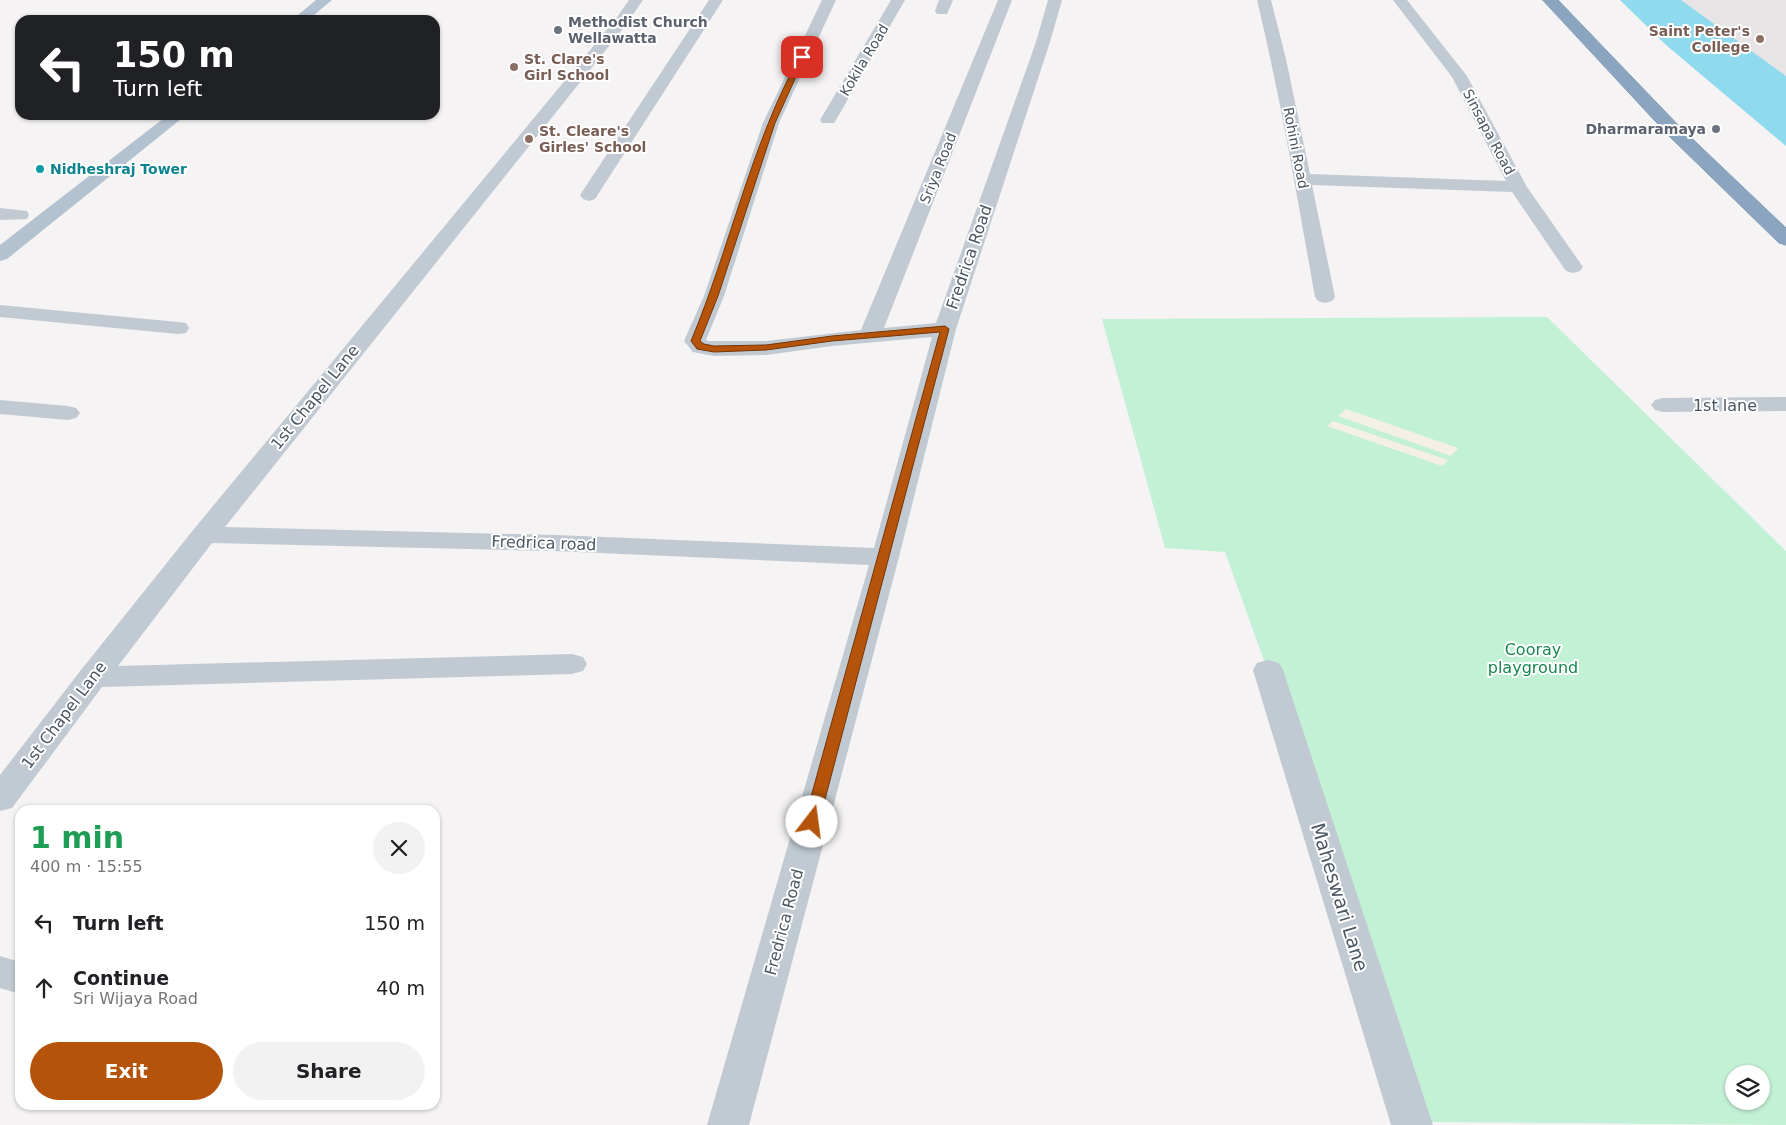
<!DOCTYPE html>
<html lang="en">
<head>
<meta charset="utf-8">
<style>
	body { margin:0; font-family:"DejaVu Sans",sans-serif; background:#f2f2f2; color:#202124; height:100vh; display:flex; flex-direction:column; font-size:19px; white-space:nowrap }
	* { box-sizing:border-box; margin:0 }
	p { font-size:16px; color:#757577 }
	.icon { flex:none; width:28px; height:28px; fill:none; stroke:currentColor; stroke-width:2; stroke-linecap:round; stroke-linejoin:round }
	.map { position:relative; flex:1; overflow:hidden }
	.side { position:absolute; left:15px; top:805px; width:425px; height:305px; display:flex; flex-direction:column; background:#fff; border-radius:15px; box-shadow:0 1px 4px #0004 }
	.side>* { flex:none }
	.top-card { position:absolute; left:15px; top:15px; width:425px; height:105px; border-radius:15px; box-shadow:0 1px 4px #0004; background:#202124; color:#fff; overflow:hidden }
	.fabs { position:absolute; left:1725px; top:1065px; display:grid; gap:10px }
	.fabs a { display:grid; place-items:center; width:45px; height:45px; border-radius:50%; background:#fff; box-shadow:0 1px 4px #0004; font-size:25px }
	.pin { position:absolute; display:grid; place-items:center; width:42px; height:42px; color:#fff; margin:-21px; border-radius:10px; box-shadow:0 2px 8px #0006 }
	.me { position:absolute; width:55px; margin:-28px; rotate:15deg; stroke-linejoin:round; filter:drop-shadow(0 0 4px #0008) }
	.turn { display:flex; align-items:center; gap:18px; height:105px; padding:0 15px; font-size:22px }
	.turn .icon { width:65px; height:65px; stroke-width:2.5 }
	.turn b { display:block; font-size:35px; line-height:42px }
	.round { display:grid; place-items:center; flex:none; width:52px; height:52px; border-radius:26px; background:#f2f2f2 }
	.overview { display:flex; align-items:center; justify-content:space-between; height:85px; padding:0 15px }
	h1 { font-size:30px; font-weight:600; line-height:38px; color:#1e9e55 }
	.action { display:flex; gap:10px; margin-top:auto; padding:10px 15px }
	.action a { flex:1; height:58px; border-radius:30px; background:#b45309; color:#fff; font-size:20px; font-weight:600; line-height:58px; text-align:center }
	.action a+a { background:#f2f2f2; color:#202124 }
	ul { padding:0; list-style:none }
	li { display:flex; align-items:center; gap:15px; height:65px; padding:0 15px }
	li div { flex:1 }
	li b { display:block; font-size:19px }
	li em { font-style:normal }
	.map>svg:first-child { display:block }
	.education { fill:#e6e4e5 }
	.green { fill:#c3f1d5; fill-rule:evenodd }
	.sand { fill:#f5f0e5 }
	.water { fill:#90daee }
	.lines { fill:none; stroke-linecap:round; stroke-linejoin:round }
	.highway-casing { stroke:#7690ad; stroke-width:1 }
	.minor { fill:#c1cad2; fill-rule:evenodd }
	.major { fill:#b3c2d1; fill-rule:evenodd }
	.highway { fill:#8ba5c1; fill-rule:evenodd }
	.route { fill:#b45309; stroke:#753606 }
	.worship-dot { fill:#6b7280; stroke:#fff; stroke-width:2 }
	.education-dot { fill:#8d6e63; stroke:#fff; stroke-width:2 }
	.culture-dot { fill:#0f9aa8; stroke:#fff; stroke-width:2 }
	.labels { text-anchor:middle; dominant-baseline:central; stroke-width:4; stroke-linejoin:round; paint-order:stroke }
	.far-worship-label { font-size:14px; font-weight:bold; fill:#5b616d; stroke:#fff; text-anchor:start }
	.far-education-label { font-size:14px; font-weight:bold; fill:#785e54; stroke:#fff; text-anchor:start }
	.far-street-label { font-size:14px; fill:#4a5661; stroke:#fff }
	.far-culture-label { font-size:14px; font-weight:bold; fill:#0d838f; stroke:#fff; text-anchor:start }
	.street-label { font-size:16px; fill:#4a5661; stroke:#fff }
	.park-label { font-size:16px; fill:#17864f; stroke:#fff }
	.near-street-label { font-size:19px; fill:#4a5661; stroke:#fff }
</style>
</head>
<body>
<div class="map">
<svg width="1786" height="1125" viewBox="0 0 1786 1125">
	<rect width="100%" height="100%" fill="#f5f3f3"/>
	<!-- education -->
	<polygon class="education" points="1680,0 1786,0 1786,78"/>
	<!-- green -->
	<path class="green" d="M1547,317L1786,551V1125L1430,1122L1225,552L1165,548L1102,319ZM1734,1074H1761V1101H1734Z"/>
	<!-- sand -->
	<g class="sand">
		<polygon points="1346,409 1458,448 1451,456 1338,416"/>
		<polygon points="1333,421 1448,460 1442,466 1327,426"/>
	</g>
	<!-- water -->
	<polygon class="water" points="1620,0 1681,0 1786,76 1786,146 1666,45"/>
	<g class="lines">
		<!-- highway casing -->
		<g class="highway-casing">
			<polygon id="highway" points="1543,0 1558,0 1681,128 1786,228 1786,245 1779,243 1669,136"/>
		</g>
		<!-- minor -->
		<g class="minor">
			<polygon points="629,0 643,0 625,26 225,527 555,535 874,548 932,337 832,346 766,355 714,356 693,352 684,341 704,296 763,123 822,0 836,0 779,123 724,296 706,340 708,341 766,341 861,330 998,0 1012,0 884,328 936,323 1036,42 1048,0 1062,0 1050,42 956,329 899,557 749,1125 707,1125 869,565 555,551 212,543 118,666 572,654 583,657 587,664 583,671 572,674 102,687 12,808 0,811 0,775 81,670 194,529 615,20"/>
			<polygon points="709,0 723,0 595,199 589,201 583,199 580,195"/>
			<polygon points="891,0 905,0 836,120 834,123 822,123 820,120"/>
			<polygon points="939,0 953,0 947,14 937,14 935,11"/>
			<path d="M1257,0H1271L1286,59L1310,174L1506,181L1452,77L1393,0H1407L1467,76L1527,187L1583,267L1580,271L1573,273L1566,271L1512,192L1312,185L1335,297L1332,301L1325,303L1318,301L1315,297C1297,197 1281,99 1257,0Z"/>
			<polygon points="0,208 27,211 29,215 27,219 0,220"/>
			<polygon points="0,305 178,322 186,323 189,328 186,333 178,334 0,317"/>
			<polygon points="1786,397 1786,411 1663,412 1655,410 1651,405 1655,400 1663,398"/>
			<polygon points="0,400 68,406 76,408 80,413 76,418 68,420 0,414"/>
			<polygon points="1268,660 1279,663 1283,670 1433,1125 1391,1125 1253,670 1257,663"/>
			<polygon points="0,956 20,962 20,994 0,988"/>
		</g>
		<!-- major -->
		<g class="major">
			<polygon points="316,0 332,0 308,20 292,20"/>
			<polygon points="168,115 186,115 7,259 0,261 0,245"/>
		</g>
		<!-- highway -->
		<use href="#highway" class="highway"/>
	</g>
	<!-- route -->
	<path class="route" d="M800,56L805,57L775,123L718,296L700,341L704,344L714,346L766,345L832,336L945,326L949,329L819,822L816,826L812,827L807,826L804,822L940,332L832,341L766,350L714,352L697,349L691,341C730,248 751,144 800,56Z"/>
	<!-- markers -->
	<g class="worship-dot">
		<circle cx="558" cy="30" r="5"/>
		<circle cx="1716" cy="129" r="5"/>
	</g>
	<g class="education-dot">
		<circle cx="1760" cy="39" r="5"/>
		<circle cx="514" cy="67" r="5"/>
		<circle cx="529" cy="139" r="5"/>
	</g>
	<circle class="culture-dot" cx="40" cy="169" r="5"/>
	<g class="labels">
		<!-- far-worship labels -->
		<g class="far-worship-label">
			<text x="568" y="22">Methodist Church<tspan x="568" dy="16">Wellawatta</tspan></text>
			<text x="1706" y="129" text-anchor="end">Dharmaramaya</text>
		</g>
		<!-- far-education labels -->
		<g class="far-education-label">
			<text x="1750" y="31" text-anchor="end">Saint Peter's<tspan x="1750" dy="16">College</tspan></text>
			<text x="524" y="59">St. Clare's<tspan x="524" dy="16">Girl School</tspan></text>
			<text x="539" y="131">St. Cleare's<tspan x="539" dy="16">Girles' School</tspan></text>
		</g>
		<!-- far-street labels -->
		<g class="far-street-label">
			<text transform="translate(864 60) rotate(-59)">Kokila Road</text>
			<text transform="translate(1489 132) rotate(62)">Sinsapa Road</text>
			<text transform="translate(1296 148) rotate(79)">Rohini Road</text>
			<text transform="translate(938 168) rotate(-68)">Sriya Road</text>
		</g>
		<!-- far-culture labels -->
		<g class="far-culture-label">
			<text x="50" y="169">Nidheshraj Tower</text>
		</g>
		<!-- street labels -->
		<g class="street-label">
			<text transform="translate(969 257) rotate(-71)">Fredrica Road</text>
			<text transform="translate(315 397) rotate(-51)">1st Chapel Lane</text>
			<text x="1725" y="405">1st lane</text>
			<text transform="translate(544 543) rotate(2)">Fredrica road</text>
			<text transform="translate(64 715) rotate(-53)">1st Chapel Lane</text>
			<text transform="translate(784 922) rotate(-75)">Fredrica Road</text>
		</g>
		<!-- park labels -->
		<g class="park-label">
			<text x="1533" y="649">Cooray<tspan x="1533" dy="18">playground</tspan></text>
		</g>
		<!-- near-street labels -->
		<g class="near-street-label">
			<text transform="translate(1340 897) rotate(73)">Maheswari Lane</text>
		</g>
	</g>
</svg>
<div class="fabs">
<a><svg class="icon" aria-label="layers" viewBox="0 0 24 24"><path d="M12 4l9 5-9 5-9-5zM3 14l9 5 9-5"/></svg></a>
</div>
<div class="pin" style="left:802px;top:57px;background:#d93025"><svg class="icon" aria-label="arrive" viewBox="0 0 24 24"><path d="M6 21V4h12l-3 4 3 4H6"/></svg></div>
<svg class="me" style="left:812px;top:822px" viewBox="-20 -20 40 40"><circle r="19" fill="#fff"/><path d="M0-13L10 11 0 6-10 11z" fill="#b45309"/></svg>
<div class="top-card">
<div class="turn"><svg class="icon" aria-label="left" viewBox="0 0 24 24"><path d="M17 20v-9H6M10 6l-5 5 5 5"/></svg><div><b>150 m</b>Turn left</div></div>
</div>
<section class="side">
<div class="overview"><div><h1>1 min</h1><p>400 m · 15:55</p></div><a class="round"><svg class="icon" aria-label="close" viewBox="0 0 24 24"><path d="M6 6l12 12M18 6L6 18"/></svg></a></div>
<ul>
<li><svg class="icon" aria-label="left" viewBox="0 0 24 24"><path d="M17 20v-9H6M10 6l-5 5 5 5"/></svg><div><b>Turn left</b></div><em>150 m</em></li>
<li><svg class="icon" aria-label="ahead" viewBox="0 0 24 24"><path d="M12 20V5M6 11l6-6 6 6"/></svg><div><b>Continue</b><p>Sri Wijaya Road</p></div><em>40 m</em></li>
</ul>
<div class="action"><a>Exit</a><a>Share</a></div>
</section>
</div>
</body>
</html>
